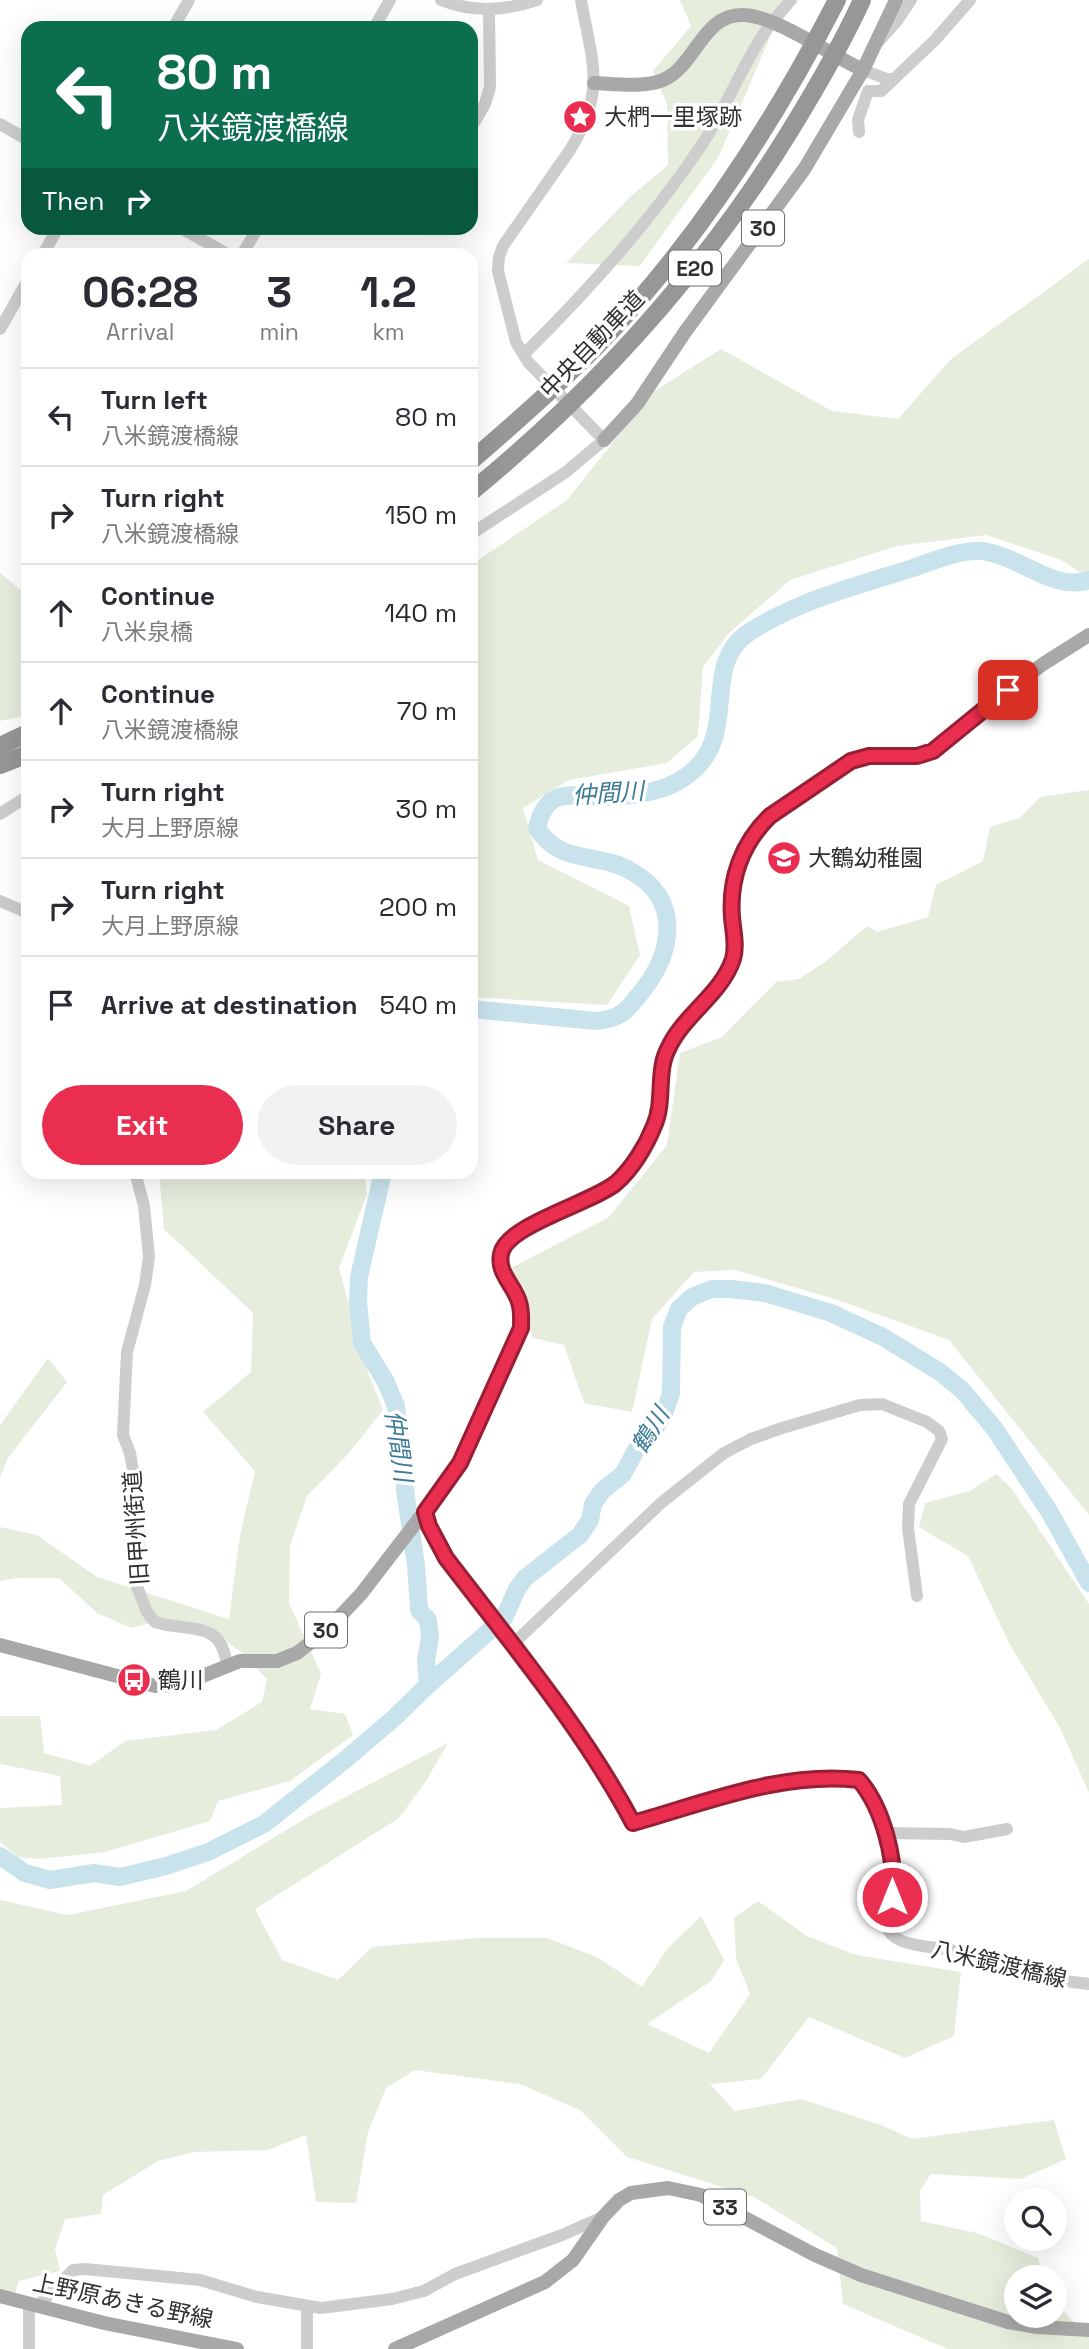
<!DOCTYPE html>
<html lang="en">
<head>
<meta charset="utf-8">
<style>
	body { margin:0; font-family:"Space Grotesk","Noto Sans JP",sans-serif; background:#f2f2f3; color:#2b2b33; height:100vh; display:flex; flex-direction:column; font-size:26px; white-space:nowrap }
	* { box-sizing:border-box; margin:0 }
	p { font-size:23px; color:#7c7c81 }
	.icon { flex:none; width:38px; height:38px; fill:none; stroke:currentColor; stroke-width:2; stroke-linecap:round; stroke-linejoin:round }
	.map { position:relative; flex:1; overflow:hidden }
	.panel { position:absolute; left:21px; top:248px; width:457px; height:931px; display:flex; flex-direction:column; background:#fff; border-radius:21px; box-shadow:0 7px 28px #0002 }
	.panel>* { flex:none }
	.guide { position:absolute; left:21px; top:21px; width:457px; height:214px; border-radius:21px; box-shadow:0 7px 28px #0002; background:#0b6e4f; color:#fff; overflow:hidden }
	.controls { position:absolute; left:1004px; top:2188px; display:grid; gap:14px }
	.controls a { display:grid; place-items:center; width:63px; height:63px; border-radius:50%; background:#fff; box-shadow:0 7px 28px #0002; font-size:35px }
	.pin { position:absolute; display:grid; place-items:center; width:60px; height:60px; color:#fff; margin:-30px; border-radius:14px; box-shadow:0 4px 10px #0006 }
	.me { position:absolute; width:77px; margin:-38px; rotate:0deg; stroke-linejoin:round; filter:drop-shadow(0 0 5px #0008) }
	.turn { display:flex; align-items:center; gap:24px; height:147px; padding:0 21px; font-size:32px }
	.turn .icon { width:91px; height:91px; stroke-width:2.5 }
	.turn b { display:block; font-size:49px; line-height:60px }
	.then { display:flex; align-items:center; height:66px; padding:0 21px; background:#0003; gap:14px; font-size:26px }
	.eta { display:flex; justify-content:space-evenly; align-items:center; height:119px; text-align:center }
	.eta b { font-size:42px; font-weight:700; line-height:49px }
	.cta { display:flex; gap:14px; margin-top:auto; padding:14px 21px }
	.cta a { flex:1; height:80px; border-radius:42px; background:#ea2e50; color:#fff; font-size:28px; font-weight:700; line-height:80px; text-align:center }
	.cta a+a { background:#f2f2f3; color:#2b2b33 }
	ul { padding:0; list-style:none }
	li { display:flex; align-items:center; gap:21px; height:98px; padding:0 21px; border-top:2px solid #e1e1e2 }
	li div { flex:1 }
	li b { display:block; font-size:26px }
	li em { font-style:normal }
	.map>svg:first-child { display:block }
	.green { fill:#e7eddd }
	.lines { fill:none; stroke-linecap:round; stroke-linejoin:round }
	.river { stroke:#c9e3ed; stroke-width:18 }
	.minor { stroke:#cdcdcd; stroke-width:12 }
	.major { stroke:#a8a8a8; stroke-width:14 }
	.highway { stroke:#979797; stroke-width:18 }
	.route-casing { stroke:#981e34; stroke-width:18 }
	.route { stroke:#ea2e50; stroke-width:12 }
	.labels { text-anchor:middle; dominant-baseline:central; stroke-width:7; stroke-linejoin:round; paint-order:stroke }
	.shield { fill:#fff; stroke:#6e6e6e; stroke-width:2 }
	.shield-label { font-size:21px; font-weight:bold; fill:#303030 }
	.poi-label { font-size:23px; fill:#303030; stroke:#fff; text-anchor:start }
	.street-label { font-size:23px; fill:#303030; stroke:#fff }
	.water-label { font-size:24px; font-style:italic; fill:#3b7b95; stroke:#fff }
</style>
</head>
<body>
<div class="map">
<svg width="1089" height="2349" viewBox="0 0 1089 2349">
	<rect width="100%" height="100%" fill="#fff"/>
	<!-- green -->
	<g class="green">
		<polygon points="680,0 786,0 719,156 640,266 566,263 630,197 668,165 667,104 653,71 691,26"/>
		<polygon points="1089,259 1089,578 1061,560 986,535 897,546 790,580 729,633 703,667 698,736 667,763 569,780 523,808 538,860 629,906 640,955 607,1005 471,997 471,565 567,500 653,392 721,349 832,411 898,419 951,359"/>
		<polygon points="0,573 28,596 28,715 0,721"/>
		<polygon points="1089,790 1089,1515 949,1340 838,1300 735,1270 694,1272 652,1319 632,1412 584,1403 564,1345 533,1338 511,1268 609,1217 667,1145 680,1053 722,1037 776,982 799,979 825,962 867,926 877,932 928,917 936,885 983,861 990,827 1020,818 1040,797"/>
		<polygon points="159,1173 364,1173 367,1194 339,1268 367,1370 383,1410 348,1454 307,1496 290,1546 289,1603 321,1674 310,1709 345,1714 353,1735 290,1781 218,1801 210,1821 105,1852 39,1859 18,1857 0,1842 0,1808 62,1805 60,1776 0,1764 0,1716 40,1716 44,1753 90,1766 125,1741 216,1730 262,1702 267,1679 242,1653 220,1637 160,1620 132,1628 97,1613 59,1578 18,1578 0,1581 0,1527 37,1535 97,1577 229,1619 240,1535 255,1471 203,1412 251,1372 253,1313 164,1229"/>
		<polygon points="48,1358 67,1382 8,1458 0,1477 0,1425"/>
		<polygon points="996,1474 1012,1489 1089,1604 1089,1793 1060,1728 1009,1643 968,1556 919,1527 925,1503 970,1491"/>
		<polygon points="448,1743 426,1781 399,1818 255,1909 282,1960 338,1980 372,1947 478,1938 547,1938 597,1957 642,1987 667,1949 701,1916 724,1960 711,1981 647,2024 709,2053 750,1994 736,1959 734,1918 758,1901 807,1936 856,1955 961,1972 954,2036 905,2058 809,2017 761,2079 710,2084 735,2111 801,2099 881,2125 912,2139 1054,2120 1066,2159 1021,2179 931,2174 920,2190 921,2221 977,2233 1038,2258 1044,2277 1017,2277 1017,2315 1055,2315 1055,2302 1089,2338 1089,2349 948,2349 843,2304 837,2248 754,2197 627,2157 580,2110 520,2084 415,2070 386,2088 368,2132 356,2203 316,2202 306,2135 268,2150 194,2152 158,2161 103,2195 101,2214 65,2219 55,2249 60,2271 19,2281 13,2300 0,2296 0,1900 68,1915 186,1891 311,1815"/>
	</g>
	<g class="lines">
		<!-- river -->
		<g class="river">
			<path d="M471,1009L596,1021C622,1019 628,1009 643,990C674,950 681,899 631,871C599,852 559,865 537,828C547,784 574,797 608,797C629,796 656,793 675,783C749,745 694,666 751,631C800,600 859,585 913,568C934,561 958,550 980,551C1018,554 1055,593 1089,580"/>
			<polyline points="383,1172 359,1277 358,1301 362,1343 386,1382 396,1406 406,1497 416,1565 419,1610 428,1620 430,1637 426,1661 428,1685"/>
			<polyline points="0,1856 25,1873 50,1880 94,1873 120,1877 166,1866 208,1852 264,1824 346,1759 394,1718 428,1685 504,1618 517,1589 525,1578 580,1535 590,1520 593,1504 602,1491 623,1474 641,1441 655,1428 664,1414 671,1393 672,1327 679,1309 692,1297 712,1289 730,1289 765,1293 831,1313 883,1337 940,1372 962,1390 994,1428 1049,1511 1089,1583"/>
		</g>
		<!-- minor -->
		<g class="minor">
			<path d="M441,0C473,13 505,11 537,0"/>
			<polyline points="173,28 189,0"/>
			<polyline points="374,28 390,0"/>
			<polyline points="879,41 897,21 911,0"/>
			<polyline points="863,70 887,79 894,79 934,41 970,0"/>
			<polyline points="0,124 28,140"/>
			<polyline points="471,128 485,104 490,87 489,10"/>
			<polyline points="859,132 858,120 868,91 881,91 894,79"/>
			<polyline points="181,228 231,256"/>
			<polyline points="42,256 58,228"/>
			<polyline points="238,256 244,251 258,228"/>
			<polyline points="0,329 28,280"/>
			<path d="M524,354C589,290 650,222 701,146C724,111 739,73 761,38C769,24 781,12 791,0"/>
			<path d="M471,534L566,472L604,440L528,362L516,342L498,271L499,257L503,246L570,150C607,90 592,63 581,0"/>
			<polyline points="0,814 28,796"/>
			<polyline points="0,901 28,913"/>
			<path d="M135,1172L144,1206L149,1257L145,1285L127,1352L123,1435L130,1453L139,1505L140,1535L134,1579L147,1612L155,1622C188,1633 221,1618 227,1665"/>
			<path d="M425,1512L429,1526L439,1548C502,1641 580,1723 633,1823C705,1803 782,1771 859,1781C877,1801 896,1852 894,1880C893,1895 882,1912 887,1927C889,1934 895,1938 902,1941C920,1948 941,1947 960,1952C989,1959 1017,1970 1047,1978C1060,1981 1075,1982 1089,1984"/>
			<polyline points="512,1645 661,1503 724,1453 751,1439 782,1428 860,1405 882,1404 927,1422 939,1431 942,1439 909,1504 908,1528 917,1596"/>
			<polyline points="886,1833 950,1834 964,1837 1007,1829"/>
			<polyline points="38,2306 73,2270 85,2269 200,2280 257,2297 321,2308 392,2299 424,2291 455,2274 562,2235 603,2217"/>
			<polyline points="307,2306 307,2349"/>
			<polyline points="29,2349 29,2304"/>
		</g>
		<!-- major -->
		<g class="major">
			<path d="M594,83C616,84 643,88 663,80C696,66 702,14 743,15C775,15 832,56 863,70"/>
			<polyline points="604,440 637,404 685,332 805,168 863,70 896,0"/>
			<path d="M0,1645L155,1686L180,1685L240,1661H277L297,1653L328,1629L361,1594L448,1481L460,1463L515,1345C519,1332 524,1318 520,1304C515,1285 490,1267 504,1246C521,1219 593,1206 619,1181C641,1158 657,1128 661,1097C662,1081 661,1064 667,1049C681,1018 714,1000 728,969C737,951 733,936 732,917C729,879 742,843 770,816L851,761L869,756H917L933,751L991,703L1043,664L1089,635"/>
			<polyline points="0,2296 104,2323 237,2349"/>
			<polyline points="395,2349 545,2282 573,2260 603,2217 619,2200 631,2193 668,2188 701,2195 815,2255 861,2275 1008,2322 1037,2327 1089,2330"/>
		</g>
		<!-- highway -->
		<g class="highway">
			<path d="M471,461C514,424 556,387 596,347C695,245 772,126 837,0"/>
			<path d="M471,492C598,388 707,267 793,126C818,85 842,44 862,0"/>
			<polyline points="0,746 28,733"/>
			<polyline points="0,765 28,754"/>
		</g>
	</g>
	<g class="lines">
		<!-- route casing -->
		<g class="route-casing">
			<path id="route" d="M892,1897C897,1861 883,1808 859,1780C782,1771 705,1803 633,1823C583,1729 511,1643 446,1558L429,1526L425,1512L460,1463L521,1328C521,1319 522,1311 519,1302C514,1285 497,1273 501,1254C506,1225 592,1203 616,1183C632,1169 646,1146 654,1126C665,1102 656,1072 668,1049C683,1015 721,995 733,959C737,945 733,931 732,917C729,879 742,843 770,816L851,761L869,756H917L933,751L1008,690"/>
		</g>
		<!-- route -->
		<use href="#route" class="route"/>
	</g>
	<!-- icons -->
	<defs>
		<g id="sight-disc" transform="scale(1.75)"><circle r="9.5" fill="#ea2e50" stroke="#fff"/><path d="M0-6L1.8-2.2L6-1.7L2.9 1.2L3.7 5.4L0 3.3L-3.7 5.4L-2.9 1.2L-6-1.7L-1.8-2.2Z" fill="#fff"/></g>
		<g id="school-disc" transform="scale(1.75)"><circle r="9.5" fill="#ea2e50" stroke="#fff"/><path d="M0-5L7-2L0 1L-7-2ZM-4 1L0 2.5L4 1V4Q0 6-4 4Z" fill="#fff"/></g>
		<g id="bus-disc" transform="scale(1.75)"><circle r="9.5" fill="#ea2e50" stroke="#fff"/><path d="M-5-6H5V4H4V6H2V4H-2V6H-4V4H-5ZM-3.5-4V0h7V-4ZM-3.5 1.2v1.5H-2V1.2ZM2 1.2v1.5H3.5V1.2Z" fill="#fff"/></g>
	</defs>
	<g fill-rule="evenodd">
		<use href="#sight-disc" x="580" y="117"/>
		<use href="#school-disc" x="784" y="858"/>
		<use href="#bus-disc" x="134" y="1680"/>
	</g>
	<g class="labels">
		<!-- shield labels -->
		<g class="shield">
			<rect x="742" y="210.5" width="42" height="35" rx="5"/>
			<rect x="669" y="250.5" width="52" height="35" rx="5"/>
			<rect x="305" y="1612.5" width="42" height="35" rx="5"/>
			<rect x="704" y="2189.5" width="42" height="35" rx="5"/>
		</g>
		<g class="shield-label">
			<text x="763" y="228">30</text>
			<text x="695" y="268">E20</text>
			<text x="326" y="1630">30</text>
			<text x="725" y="2207">33</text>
		</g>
		<!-- poi labels -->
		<g class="poi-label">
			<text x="604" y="117">大椚一里塚跡</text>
			<text x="808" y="858">大鶴幼稚園</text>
			<text x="158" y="1680">鶴川</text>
		</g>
		<!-- street labels -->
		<g class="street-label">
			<text transform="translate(592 344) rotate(-46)">中央自動車道</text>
			<text transform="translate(136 1528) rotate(-94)">旧甲州街道</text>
			<text transform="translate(999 1964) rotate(13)">八米鏡渡橋線</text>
			<text transform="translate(123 2301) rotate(12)">上野原あきる野線</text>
		</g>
		<!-- water labels -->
		<g class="water-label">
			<text transform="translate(608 793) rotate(-4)">仲間川</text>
			<text transform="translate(650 1430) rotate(-58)">鶴川</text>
			<text transform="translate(399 1446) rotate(82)">仲間川</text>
		</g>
	</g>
</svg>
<div class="controls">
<a><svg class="icon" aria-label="search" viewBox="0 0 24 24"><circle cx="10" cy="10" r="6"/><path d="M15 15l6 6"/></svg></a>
<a><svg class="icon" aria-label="layers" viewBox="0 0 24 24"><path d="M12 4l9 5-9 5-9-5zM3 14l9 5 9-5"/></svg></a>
</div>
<div class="pin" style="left:1008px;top:690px;background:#d93025"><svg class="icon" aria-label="arrive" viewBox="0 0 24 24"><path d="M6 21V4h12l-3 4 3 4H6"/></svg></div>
<svg class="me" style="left:892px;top:1897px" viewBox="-20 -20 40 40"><circle r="17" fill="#ea2e50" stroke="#fff" stroke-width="3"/><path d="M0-11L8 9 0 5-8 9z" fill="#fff"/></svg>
<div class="guide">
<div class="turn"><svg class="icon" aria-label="left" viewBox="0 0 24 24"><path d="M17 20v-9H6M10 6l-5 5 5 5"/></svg><div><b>80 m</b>八米鏡渡橋線</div></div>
<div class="then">Then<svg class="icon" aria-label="right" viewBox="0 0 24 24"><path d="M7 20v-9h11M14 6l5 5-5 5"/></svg></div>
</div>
<section class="panel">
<div class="eta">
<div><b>06:28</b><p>Arrival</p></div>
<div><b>3</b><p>min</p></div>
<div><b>1.2</b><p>km</p></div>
</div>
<ul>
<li><svg class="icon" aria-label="left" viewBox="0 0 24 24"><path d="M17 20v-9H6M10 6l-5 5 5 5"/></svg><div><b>Turn left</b><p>八米鏡渡橋線</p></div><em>80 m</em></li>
<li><svg class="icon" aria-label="right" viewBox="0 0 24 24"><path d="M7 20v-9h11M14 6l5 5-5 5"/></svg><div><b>Turn right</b><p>八米鏡渡橋線</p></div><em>150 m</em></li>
<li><svg class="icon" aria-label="ahead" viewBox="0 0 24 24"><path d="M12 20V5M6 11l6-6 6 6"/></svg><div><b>Continue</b><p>八米泉橋</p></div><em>140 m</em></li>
<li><svg class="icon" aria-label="ahead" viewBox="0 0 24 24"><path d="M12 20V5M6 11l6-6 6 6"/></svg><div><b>Continue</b><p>八米鏡渡橋線</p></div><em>70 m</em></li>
<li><svg class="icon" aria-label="right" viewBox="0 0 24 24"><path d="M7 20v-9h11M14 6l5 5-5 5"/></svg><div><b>Turn right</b><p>大月上野原線</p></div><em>30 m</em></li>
<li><svg class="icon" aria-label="right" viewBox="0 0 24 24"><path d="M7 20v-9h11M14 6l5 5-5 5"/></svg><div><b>Turn right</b><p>大月上野原線</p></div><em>200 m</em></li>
<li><svg class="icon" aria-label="arrive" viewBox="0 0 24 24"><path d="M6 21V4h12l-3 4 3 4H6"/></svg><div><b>Arrive at destination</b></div><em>540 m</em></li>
</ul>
<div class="cta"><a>Exit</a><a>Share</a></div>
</section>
</div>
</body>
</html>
